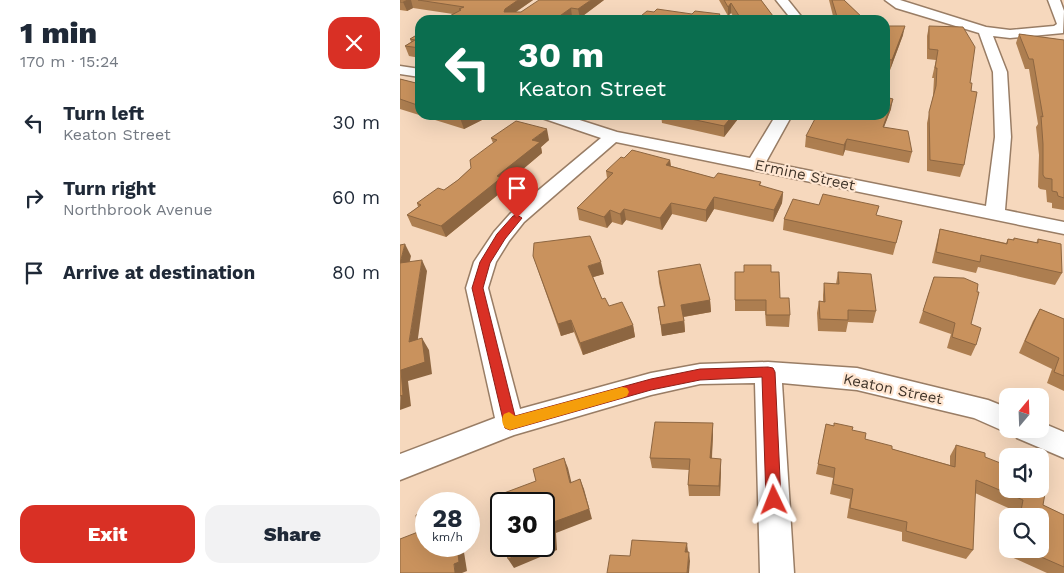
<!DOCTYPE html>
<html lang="en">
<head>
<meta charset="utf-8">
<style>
	body { margin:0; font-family:"Work Sans",sans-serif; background:#f2f2f3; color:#1f2937; height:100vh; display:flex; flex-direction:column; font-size:19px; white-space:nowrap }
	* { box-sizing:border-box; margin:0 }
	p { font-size:16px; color:#747a83 }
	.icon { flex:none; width:28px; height:28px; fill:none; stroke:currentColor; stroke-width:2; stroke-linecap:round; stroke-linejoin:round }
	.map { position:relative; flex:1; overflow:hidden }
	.side { display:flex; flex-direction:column; background:#fff; width:400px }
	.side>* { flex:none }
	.top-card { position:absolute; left:15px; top:15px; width:475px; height:105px; border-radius:15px; box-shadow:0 5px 20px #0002; background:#0b6e4f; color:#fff; overflow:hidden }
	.needle { width:32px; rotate:19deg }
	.controls { position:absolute; left:599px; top:388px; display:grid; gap:10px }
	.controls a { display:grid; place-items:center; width:50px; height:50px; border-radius:10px; background:#fff; box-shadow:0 5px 20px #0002; font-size:25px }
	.speed { position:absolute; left:15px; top:492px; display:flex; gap:10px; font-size:25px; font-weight:700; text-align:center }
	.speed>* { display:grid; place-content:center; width:65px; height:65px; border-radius:50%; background:#fff; box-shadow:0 5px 20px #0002; line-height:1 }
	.speed small { font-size:12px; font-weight:400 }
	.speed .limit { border:2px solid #111; border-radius:8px; background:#fff; color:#111 }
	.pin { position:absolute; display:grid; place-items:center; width:42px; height:42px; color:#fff; margin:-51px -21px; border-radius:50% 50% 50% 0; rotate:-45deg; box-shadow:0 0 5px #0007 }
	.pin .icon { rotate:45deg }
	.me { position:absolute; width:55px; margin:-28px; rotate:358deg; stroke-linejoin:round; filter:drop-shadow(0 0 4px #0008) }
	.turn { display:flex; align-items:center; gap:18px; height:105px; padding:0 20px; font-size:22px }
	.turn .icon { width:65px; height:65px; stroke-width:2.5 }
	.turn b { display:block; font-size:35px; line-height:42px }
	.round { display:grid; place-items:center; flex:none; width:52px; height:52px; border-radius:15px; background:#f2f2f3 }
	.summary { display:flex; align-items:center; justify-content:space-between; height:85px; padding:0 20px }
	h1 { font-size:30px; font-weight:800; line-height:38px }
	.cta { display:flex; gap:10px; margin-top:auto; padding:10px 20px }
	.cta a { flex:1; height:58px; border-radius:15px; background:#d93025; color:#fff; font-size:20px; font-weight:800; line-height:58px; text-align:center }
	.cta a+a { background:#f2f2f3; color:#1f2937 }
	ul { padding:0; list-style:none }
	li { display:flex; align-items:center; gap:15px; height:75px; padding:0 20px }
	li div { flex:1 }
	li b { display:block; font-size:19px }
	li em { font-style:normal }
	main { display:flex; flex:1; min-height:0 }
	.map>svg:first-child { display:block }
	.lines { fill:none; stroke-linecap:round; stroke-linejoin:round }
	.minor-casing { stroke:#997d65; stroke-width:3 }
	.minor { fill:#fff; fill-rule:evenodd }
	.wall { fill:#ad7e50 }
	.shaded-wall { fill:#8d6641 }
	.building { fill:#c9925d; stroke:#8d6641 }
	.route { fill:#d93025; stroke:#8d1f18 }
	.slow { fill:#f59e0b }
	.labels { text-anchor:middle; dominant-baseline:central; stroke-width:4.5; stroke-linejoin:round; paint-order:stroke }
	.street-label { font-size:15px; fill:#41352a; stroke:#ffe6d1 }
</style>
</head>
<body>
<main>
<section class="side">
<div class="summary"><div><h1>1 min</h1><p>170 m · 15:24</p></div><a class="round" style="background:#d93025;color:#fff"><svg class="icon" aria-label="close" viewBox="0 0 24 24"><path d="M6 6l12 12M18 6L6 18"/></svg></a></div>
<ul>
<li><svg class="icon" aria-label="left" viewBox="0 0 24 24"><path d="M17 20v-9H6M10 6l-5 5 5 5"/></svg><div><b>Turn left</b><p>Keaton Street</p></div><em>30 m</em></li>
<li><svg class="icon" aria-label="right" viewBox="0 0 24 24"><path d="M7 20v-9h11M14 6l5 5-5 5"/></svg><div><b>Turn right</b><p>Northbrook Avenue</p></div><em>60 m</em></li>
<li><svg class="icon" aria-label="arrive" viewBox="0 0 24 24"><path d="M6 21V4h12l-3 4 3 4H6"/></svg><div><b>Arrive at destination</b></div><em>80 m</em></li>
</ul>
<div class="cta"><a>Exit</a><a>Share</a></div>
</section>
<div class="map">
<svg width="664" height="573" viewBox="0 0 664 573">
	<rect width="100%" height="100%" fill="#f6d8bd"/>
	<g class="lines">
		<!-- minor casing -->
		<g class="minor-casing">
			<g id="minor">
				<polygon points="376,0 388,0 404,20 392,20"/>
				<polygon points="485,0 500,0 586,27 610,30 654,26 657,24 648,0 660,0 664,11 663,33 610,38 593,36 607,72 611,137 605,210 664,222 664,234 216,142 124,222 109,241 96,262 88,288 120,409 251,373 300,364 368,362 457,368 588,400 608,408 608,429 640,429 640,422 664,432 664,458 617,438 614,431 608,433 574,418 457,390 382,383 394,573 360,573 355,383 300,384 251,395 114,435 0,480 0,454 95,418 66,288 74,262 94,232 110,214 201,138 142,118 140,115 164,115 217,132 350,158 376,115 392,115 366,162 586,206 595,137 593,72 579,33 496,8"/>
				<polygon points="0,66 20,69 20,77 0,74"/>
			</g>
		</g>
		<!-- minor -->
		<use href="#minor" class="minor"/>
	</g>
	<!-- wall -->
	<g class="wall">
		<polygon points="0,0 133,0 116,12 121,12 204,0 180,18 172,17 169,20 42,20 53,14 13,8 7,11 0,10"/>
		<polygon points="319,0 361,0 376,20 336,20 331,13 328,16"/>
		<polygon points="429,0 444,0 465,20 434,20"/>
		<polygon points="485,26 503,35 490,70 485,69"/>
		<polygon points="529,26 570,83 564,165 560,177 527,171 527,123 533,96 534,78 532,78 536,60 527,59 527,36"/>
		<polygon points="20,33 20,58 9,56 5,46 11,42 10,39"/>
		<polygon points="619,34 664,40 664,210 652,208 652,203 647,202 646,190 640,189 638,187 639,155 636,127 638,124 629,69 625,69 616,43"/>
		<polygon points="0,79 20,84 20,115 85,115 86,118 64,129 0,109"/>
		<polygon points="491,109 484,127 512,152 509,163 445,150 443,156 405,147 406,136"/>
		<polygon points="261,115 341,115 324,137 262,123"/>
		<polygon points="91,138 149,140 141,147 142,153 104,185 105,189 46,237 12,226 7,215 18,207 17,203 44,190 58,180 71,168 93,143"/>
		<polygon points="224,158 270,160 271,166 314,178 361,182 360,186 383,192 382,203 373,222 314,209 306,222 272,214 262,230 226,220 222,225 212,222 207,228 179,220 177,208 207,178 206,171"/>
		<polygon points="477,216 502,221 493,255 383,230 384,219"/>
		<polygon points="540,229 606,243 608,239 613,240 614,238 636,243 638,239 662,273 655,285 578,267 576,273 532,263 537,241"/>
		<polygon points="133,256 204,274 193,277 202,299 209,306 233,325 235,337 183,355 174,332 161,336"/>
		<polygon points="258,271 310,300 311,312 284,317 285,332 262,336 258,307 264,306 259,283"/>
		<polygon points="335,272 371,272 380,298 390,315 389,327 366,326 365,311 335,311"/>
		<polygon points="438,272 476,311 473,323 448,322 446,332 418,331 417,313 419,301 423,302 423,295 424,283 436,284"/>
		<polygon points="534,277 571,324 576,345 571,356 547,348 551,334 519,323"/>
		<polygon points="640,309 664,319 664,391 647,383 652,369 619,353 633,321"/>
		<polygon points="313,423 313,434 312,458 321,469 320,496 289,496 288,485 289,470 252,468 250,458"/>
		<polygon points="426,424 452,430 465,439 492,449 550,465 550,456 556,445 585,457 643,505 664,515 664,573 647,573 607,555 608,549 640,549 640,516 614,516 615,511 575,493 573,550 566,559 502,541 502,532 447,518 450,499 430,494 433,478 416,474"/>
	</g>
	<!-- shaded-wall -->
	<g class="shaded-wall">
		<polygon points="8,0 11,0 13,8 7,11 3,2"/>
		<polygon points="118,0 133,0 107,18 104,12 105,9"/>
		<polygon points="191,0 204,0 180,18 178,9"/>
		<polygon points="331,3 331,13 328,16 328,7"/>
		<polygon points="171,8 172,17 169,20 154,20"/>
		<polygon points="320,14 320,20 316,20"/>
		<polygon points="505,26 503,35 490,70 492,60"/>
		<polygon points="493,99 491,109 480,137 483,127"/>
		<polygon points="67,115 85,115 86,118 64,129 60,118"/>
		<polygon points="333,115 341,115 324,137 324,126"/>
		<polygon points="147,129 149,140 141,147 142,153 104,185 105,189 46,237 41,226 97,176 132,140"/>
		<polygon points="447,139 445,150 443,156 444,145"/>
		<polygon points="270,160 271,171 266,165"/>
		<polygon points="383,192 382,203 373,222 374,210"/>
		<polygon points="314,197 314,209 306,222 306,210"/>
		<polygon points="271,203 272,214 262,230 260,218"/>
		<polygon points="224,209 226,220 222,225 220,214"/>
		<polygon points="210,210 212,222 207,228 204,217"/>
		<polygon points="5,244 11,256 7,274 0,263"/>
		<polygon points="22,260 27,271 16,353 9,342"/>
		<polygon points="201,262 204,274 190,278 188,266"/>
		<polygon points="310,300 311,312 282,317 281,305"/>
		<polygon points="171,320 174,332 161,336 158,324"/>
		<polygon points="284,321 285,332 262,336 261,325"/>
		<polygon points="233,325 235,337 183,355 180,343"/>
		<polygon points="22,338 29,350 32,374 8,381 11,406 0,410 1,370"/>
		<polygon points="313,423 313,434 311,469 310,458"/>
		<polygon points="164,458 168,468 174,493 170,483"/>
		<polygon points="321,459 321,469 320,496 319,486"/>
		<polygon points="180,479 184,489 192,519 156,533 157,550 114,568 108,559 138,546 144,546 144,544 151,523"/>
		<polygon points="69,526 71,536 69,537"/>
		<polygon points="287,543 288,552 285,552"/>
		<polygon points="57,546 63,546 67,571 62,573 55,573 54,564"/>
		<polygon points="289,552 290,561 289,573 287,573"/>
	</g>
	<!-- building -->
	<g class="building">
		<polygon points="0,0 8,0 3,2 0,2"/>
		<polygon points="18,0 118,0 105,9 104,12 121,12 139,0 191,0 178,9 171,8 154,20 42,20 61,10 59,9 64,7"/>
		<polygon points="324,0 361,0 376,20 348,20 346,18 341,19 331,3 328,7"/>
		<polygon points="432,0 444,0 465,20 438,20"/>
		<polygon points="257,9 292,14 295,11 320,14 316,20 236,20 247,11 254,12"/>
		<polygon points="485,26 505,26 492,60 486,59 485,61"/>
		<polygon points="529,26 563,27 575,47 570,83 572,83 571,91 577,92 564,165 530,160 529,112 536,86 537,68 535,68 538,50 529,49"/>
		<polygon points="20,33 20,48 5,46 15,40 10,39"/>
		<polygon points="619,34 664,40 664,198 658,196 657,192 652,191 652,179 645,178 643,175 643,144 641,116 643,117 633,59 629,59"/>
		<polygon points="0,79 20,84 20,106 0,99"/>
		<polygon points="485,97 493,99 483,127 508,131 512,152 447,139 444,145 406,136 417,115 485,115"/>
		<polygon points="49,115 67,115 60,118"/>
		<polygon points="272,115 333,115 324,126"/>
		<polygon points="116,121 147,129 132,140 140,142 97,176 101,178 41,226 7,215 21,205 17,203 38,188 44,190 58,180 71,168 70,160 97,140 91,138"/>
		<polygon points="232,150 270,160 266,165 314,178 318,173 361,182 359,185 383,192 374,210 314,197 306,210 271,203 260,218 224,209 220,214 210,210 204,217 177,208 213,173 206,171 221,157 224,158"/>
		<polygon points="423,194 479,206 476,215 502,221 496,243 384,219 393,199 419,205"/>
		<polygon points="540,229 607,244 608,239 614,240 614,238 638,243 638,239 661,244 662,273 581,255 580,262 536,252"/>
		<polygon points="190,236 201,262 188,266 202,299 205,298 209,306 222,302 233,325 180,343 171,320 158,324 133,256 134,243"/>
		<polygon points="5,244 0,263 22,260 9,342 22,338 25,362 1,370 3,395 0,396 0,245"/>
		<polygon points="300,264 310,300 281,305 284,321 261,325 258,307 265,306 258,271"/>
		<polygon points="344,265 371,265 371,272 379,272 380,298 389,298 390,315 366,315 366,300 335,300 335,272 344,272"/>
		<polygon points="438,272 471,274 476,311 448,310 448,320 420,319 419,301 425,302 424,283 439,284"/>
		<polygon points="534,277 564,278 578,284 577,292 579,292 571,324 581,328 576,345 552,337 555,323 523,311"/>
		<polygon points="640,309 664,319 664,376 654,372 659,358 625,341"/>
		<polygon points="255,422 313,423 310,458 321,459 319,486 288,485 290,459 250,458"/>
		<polygon points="434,423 453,427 452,430 466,433 465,439 492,446 492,449 555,467 556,445 585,453 585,457 608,466 608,489 640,489 640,479 647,482 643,505 664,515 664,567 623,549 640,549 640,516 620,516 623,500 576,480 573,550 506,531 507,522 450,508 453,489 433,484 435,468 418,464 426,424 434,426"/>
		<polygon points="164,458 170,483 180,479 189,509 151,523 153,540 144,544 144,504 101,504 101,525 96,499 105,495 104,493 136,481 133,469"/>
		<polygon points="59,498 60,504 44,504"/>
		<polygon points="26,511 26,546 57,546 59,562 54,564 55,573 0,573 0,539 18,532 16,515"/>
		<polygon points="232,540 287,543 285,552 289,552 287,573 207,573 210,555 230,556"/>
		<polygon points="106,546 138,546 108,559"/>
	</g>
	<!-- route -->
	<polygon class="route" points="117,215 122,218 105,239 90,263 83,288 115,416 251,379 300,369 368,367 373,368 375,372 381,500 379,505 374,507 368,505 366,500 362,377 300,380 251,390 110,430 105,428 72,288 80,262 97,234 113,216"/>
	<!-- slow -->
	<path class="slow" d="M222,387L227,388L229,392L227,396L222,398L110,430L105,428C102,423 101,419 104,414L109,412L115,416Z"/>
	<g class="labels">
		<!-- street labels -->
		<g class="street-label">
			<text transform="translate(405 175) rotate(12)">Ermine Street</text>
			<text transform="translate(493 389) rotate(12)">Keaton Street</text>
		</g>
	</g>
</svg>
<div class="controls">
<a><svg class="needle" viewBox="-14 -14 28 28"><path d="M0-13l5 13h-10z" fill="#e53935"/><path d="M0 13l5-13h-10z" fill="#747a83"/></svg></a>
<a><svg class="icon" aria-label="sound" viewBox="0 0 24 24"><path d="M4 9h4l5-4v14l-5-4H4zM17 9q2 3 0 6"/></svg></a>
<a><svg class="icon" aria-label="search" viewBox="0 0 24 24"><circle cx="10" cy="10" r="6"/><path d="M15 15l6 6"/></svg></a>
</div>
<div class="speed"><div>28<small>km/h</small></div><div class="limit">30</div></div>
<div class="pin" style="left:117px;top:218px;background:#d93025"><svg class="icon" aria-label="arrive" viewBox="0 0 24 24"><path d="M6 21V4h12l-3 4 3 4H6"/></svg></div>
<svg class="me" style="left:374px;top:500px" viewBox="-20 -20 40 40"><path d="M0-17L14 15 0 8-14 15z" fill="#d93025" stroke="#fff" stroke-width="4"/></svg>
<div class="top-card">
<div class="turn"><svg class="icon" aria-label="left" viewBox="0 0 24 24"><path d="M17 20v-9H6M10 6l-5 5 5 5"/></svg><div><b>30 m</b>Keaton Street</div></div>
</div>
</div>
</main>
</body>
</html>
